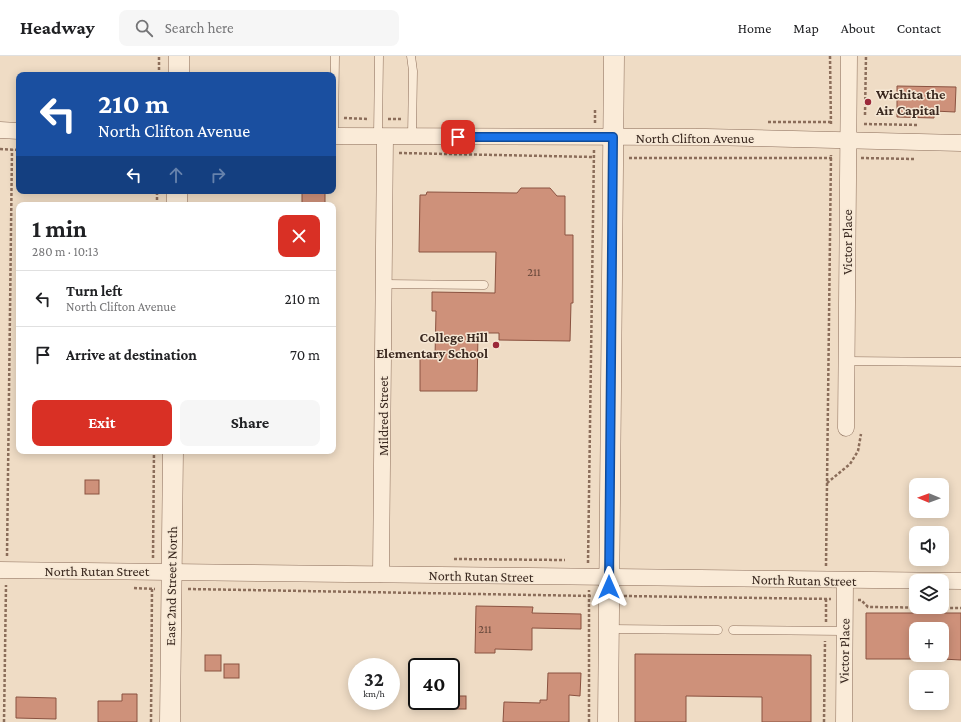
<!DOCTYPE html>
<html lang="en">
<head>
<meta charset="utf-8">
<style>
	body { margin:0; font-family:"Crimson Pro",serif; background:#f6f6f6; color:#202124; height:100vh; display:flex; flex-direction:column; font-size:15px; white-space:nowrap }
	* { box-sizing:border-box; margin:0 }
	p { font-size:13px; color:#757577 }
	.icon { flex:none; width:22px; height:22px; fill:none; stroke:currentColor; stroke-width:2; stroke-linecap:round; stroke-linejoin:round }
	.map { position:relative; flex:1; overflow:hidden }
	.drawer { position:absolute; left:16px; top:146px; width:320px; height:252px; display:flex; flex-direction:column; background:#fff; border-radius:8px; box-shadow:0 2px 10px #0003 }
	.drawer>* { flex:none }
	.banner { position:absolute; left:16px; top:16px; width:320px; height:122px; border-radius:8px; box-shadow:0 2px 10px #0003; background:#1a4fa0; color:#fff; overflow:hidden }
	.needle { width:26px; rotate:271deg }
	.fabs { position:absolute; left:909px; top:422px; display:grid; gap:8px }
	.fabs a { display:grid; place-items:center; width:40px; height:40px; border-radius:8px; background:#fff; box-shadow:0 2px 10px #0003; font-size:20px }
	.speed { position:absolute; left:348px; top:602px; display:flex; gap:8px; font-size:20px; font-weight:700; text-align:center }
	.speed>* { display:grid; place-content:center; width:52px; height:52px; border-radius:50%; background:#fff; box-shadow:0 2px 10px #0003; line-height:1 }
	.speed small { font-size:10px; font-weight:400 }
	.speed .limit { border:2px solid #111; border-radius:6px; background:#fff; color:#111 }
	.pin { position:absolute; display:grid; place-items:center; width:34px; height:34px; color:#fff; margin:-17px; border-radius:8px; box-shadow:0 2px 6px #0006 }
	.me { position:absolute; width:44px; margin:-22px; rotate:0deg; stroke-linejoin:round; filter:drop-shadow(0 0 3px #0008) }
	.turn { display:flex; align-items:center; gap:14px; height:84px; padding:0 16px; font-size:18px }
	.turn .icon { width:52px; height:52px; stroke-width:2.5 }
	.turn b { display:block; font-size:28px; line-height:34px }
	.lanes { display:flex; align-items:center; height:38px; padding:0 16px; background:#0003; justify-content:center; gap:20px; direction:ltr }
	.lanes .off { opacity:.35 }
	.round { display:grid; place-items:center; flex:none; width:42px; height:42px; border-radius:8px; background:#f6f6f6 }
	.head { display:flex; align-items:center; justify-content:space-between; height:68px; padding:0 16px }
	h1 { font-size:24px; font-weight:700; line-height:30px }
	.primary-button { display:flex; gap:8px; margin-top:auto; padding:8px 16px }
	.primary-button a { flex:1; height:46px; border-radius:8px; background:#d93025; color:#fff; font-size:16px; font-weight:700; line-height:46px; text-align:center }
	.primary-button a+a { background:#f6f6f6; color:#202124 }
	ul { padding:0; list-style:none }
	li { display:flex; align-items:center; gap:12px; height:56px; padding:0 16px; border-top:1px solid #e0e0e0 }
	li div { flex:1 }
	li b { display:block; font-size:15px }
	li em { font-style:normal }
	header { display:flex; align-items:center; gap:24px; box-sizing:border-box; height:56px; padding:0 20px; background:#fff; border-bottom:1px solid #e0e0e0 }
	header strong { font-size:19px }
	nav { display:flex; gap:22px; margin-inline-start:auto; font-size:14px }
	.search { width:280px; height:36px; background:#f6f6f6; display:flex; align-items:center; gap:10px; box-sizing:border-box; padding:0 14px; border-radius:8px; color:#757577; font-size:15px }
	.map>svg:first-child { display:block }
	.building { fill:#ce917a; stroke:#8a5240 }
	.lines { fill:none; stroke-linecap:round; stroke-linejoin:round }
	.service-casing { stroke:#8b6d5a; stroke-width:9 }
	.minor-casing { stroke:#8b6d5a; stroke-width:17 }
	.tertiary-casing { stroke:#8b6d5a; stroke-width:21 }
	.path { stroke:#8b6d5a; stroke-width:2.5; stroke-dasharray:3 2; stroke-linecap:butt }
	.service { stroke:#faebd8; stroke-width:8 }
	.minor { stroke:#faebd8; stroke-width:16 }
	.tertiary { stroke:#faebd8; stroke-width:20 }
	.route-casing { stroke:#114b97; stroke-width:10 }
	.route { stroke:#1a73e8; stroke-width:7 }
	.poi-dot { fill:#9b293a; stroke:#f6e8d5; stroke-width:1.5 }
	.labels { text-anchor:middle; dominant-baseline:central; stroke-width:3; stroke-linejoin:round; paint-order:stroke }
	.number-label { font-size:12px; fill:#5f4236 }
	.poi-label { font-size:14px; font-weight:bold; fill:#3a281f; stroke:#f6e8d5; text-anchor:start }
	.street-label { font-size:14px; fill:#3a281f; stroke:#f6e8d5 }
</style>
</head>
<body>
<header>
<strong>Headway</strong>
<div class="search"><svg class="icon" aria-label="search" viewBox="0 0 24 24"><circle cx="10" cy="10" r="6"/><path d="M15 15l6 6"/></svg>Search here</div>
<nav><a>Home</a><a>Map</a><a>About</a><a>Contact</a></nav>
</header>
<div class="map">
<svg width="961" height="666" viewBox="0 0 961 666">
	<rect width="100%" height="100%" fill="#efdcc5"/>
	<!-- building -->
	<g class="building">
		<polygon points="897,30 956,31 955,56 934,55 934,62 897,61"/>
		<polygon points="521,132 550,132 557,140 565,140 565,179 573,179 573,247 571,247 570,285 499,284 499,277 478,277 477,335 420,335 420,301 435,301 436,255 432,255 432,236 495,237 496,196 419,196 420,139 426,139 427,136 517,137"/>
		<rect x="302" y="135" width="23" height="14"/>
		<rect x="85" y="424" width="14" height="14"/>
		<polygon points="476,550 533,551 532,557 581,558 581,573 532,572 532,594 495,593 495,597 475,597"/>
		<polygon points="866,557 961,557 961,604 942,603 942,573 916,573 916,603 866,603"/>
		<polygon points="635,598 811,599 811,666 762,666 762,641 686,640 686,666 635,666"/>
		<rect x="205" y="599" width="16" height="16"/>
		<rect x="224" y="608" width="15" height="14"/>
		<polygon points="548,617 581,617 580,640 569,639 569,666 503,666 504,646 540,647 540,644 547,644"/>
		<polygon points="122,638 137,638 137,666 98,666 98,645 122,645"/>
		<rect x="451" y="640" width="15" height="13"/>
		<polygon points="16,641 56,642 56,663 16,662"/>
	</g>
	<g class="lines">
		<!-- service casing -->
		<g class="service-casing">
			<g id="service">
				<polyline points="411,0 413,15 412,81"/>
				<polyline points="334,80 335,0"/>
				<polyline points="378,80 379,0"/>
				<polyline points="384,228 484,229"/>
				<polyline points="846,305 961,306"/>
				<polyline points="609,573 718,574"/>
				<polyline points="733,574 844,575"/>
			</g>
		</g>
		<!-- minor casing -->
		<g class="minor-casing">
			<g id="minor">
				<polyline points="0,74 19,75"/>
				<polyline points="333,80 706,81 961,87"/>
				<polyline points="846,372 849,0"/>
				<polyline points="0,514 961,525"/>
				<polyline points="381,518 385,81"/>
				<polyline points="844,666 845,525"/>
			</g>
		</g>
		<!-- tertiary casing -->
		<g class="tertiary-casing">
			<g id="tertiary">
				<polyline points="179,19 179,0"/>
				<polyline points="177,149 177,135"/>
				<polyline points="170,666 173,395"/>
				<polyline points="608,666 614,0"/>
			</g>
		</g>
		<!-- path -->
		<g class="path">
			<polyline points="830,0 831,70"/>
			<polyline points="159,19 159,0"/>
			<polyline points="865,59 866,0"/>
			<polyline points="344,62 369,63"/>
			<polyline points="388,63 403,63"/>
			<polyline points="768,66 831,66"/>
			<polyline points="595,67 595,52"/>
			<polyline points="864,68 919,69"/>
			<polyline points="0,93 19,94"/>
			<polyline points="399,97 594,101"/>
			<polyline points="629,102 832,102"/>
			<polyline points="861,102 914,103"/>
			<polyline points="157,149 157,135"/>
			<polyline points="827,427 850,408 858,395 861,378"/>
			<polyline points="7,500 12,93"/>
			<polyline points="153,502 154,395"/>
			<polyline points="454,503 565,504"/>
			<polyline points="588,507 594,94"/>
			<polyline points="826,510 831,99"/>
			<polyline points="134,532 155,533"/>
			<polyline points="188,533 593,540"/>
			<polyline points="624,540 831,543"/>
			<polyline points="858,544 861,544 868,551 961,552"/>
			<polyline points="826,566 826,543"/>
			<polyline points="4,666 6,529"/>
			<polyline points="151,666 152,531"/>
			<polyline points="589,666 589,534"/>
			<polyline points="824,666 825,585"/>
		</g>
		<!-- service -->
		<use href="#service" class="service"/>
		<!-- minor -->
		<use href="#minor" class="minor"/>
		<!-- tertiary -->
		<use href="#tertiary" class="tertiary"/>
	</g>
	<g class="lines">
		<!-- route casing -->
		<g class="route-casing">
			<polyline id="route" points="458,81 613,81 609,531"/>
		</g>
		<!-- route -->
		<use href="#route" class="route"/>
	</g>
	<!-- markers -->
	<g class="poi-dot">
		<circle cx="868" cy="46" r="4"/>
		<circle cx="496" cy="289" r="4"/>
	</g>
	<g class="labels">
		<!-- number labels -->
		<g class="number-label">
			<text x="534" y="216">211</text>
			<text x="485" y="573">211</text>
		</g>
		<!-- poi labels -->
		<g class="poi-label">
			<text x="876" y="38">Wichita the<tspan x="876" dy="16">Air Capital</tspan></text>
			<text x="488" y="281" text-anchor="end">College Hill<tspan x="488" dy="16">Elementary School</tspan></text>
		</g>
		<!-- street labels -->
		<g class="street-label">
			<text x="695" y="82">North Clifton Avenue</text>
			<text transform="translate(847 186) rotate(-90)">Victor Place</text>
			<text transform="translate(383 360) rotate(-90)">Mildred Street</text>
			<text x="97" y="515">North Rutan Street</text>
			<text transform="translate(481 520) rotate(1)">North Rutan Street</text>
			<text transform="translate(804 524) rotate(1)">North Rutan Street</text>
			<text transform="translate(171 530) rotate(-89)">East 2nd Street North</text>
			<text transform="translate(844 595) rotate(-89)">Victor Place</text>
		</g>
	</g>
</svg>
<div class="fabs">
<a><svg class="needle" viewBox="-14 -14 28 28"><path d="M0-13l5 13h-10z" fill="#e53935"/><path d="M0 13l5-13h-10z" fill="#757577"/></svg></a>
<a><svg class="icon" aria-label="sound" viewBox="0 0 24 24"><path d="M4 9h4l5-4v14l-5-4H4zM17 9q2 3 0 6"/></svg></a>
<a><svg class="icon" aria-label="layers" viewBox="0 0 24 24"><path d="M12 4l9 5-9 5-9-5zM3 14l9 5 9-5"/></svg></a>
<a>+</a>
<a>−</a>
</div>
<div class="speed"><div>32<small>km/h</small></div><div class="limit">40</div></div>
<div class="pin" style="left:458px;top:81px;background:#d93025"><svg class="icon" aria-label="arrive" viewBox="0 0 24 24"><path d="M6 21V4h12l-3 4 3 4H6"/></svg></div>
<svg class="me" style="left:609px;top:531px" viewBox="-20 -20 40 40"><path d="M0-17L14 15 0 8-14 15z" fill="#1a73e8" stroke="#fff" stroke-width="4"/></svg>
<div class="banner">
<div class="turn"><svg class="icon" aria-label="left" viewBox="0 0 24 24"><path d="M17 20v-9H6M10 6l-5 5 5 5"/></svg><div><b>210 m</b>North Clifton Avenue</div></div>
<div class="lanes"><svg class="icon" aria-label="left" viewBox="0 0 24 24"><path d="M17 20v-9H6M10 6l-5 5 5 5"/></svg><svg class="icon off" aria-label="ahead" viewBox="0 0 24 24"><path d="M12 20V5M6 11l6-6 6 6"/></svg><svg class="icon off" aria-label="right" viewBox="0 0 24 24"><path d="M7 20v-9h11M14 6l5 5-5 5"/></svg></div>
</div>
<section class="drawer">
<div class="head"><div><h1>1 min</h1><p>280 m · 10:13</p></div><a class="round" style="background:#d93025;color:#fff"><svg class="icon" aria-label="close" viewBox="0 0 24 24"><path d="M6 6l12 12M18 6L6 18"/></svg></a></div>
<ul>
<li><svg class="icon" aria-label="left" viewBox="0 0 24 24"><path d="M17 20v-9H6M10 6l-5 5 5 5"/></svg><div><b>Turn left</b><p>North Clifton Avenue</p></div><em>210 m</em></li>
<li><svg class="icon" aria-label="arrive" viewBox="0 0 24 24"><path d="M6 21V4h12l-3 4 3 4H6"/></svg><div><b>Arrive at destination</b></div><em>70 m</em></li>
</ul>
<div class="primary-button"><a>Exit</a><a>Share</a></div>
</section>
</div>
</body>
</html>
